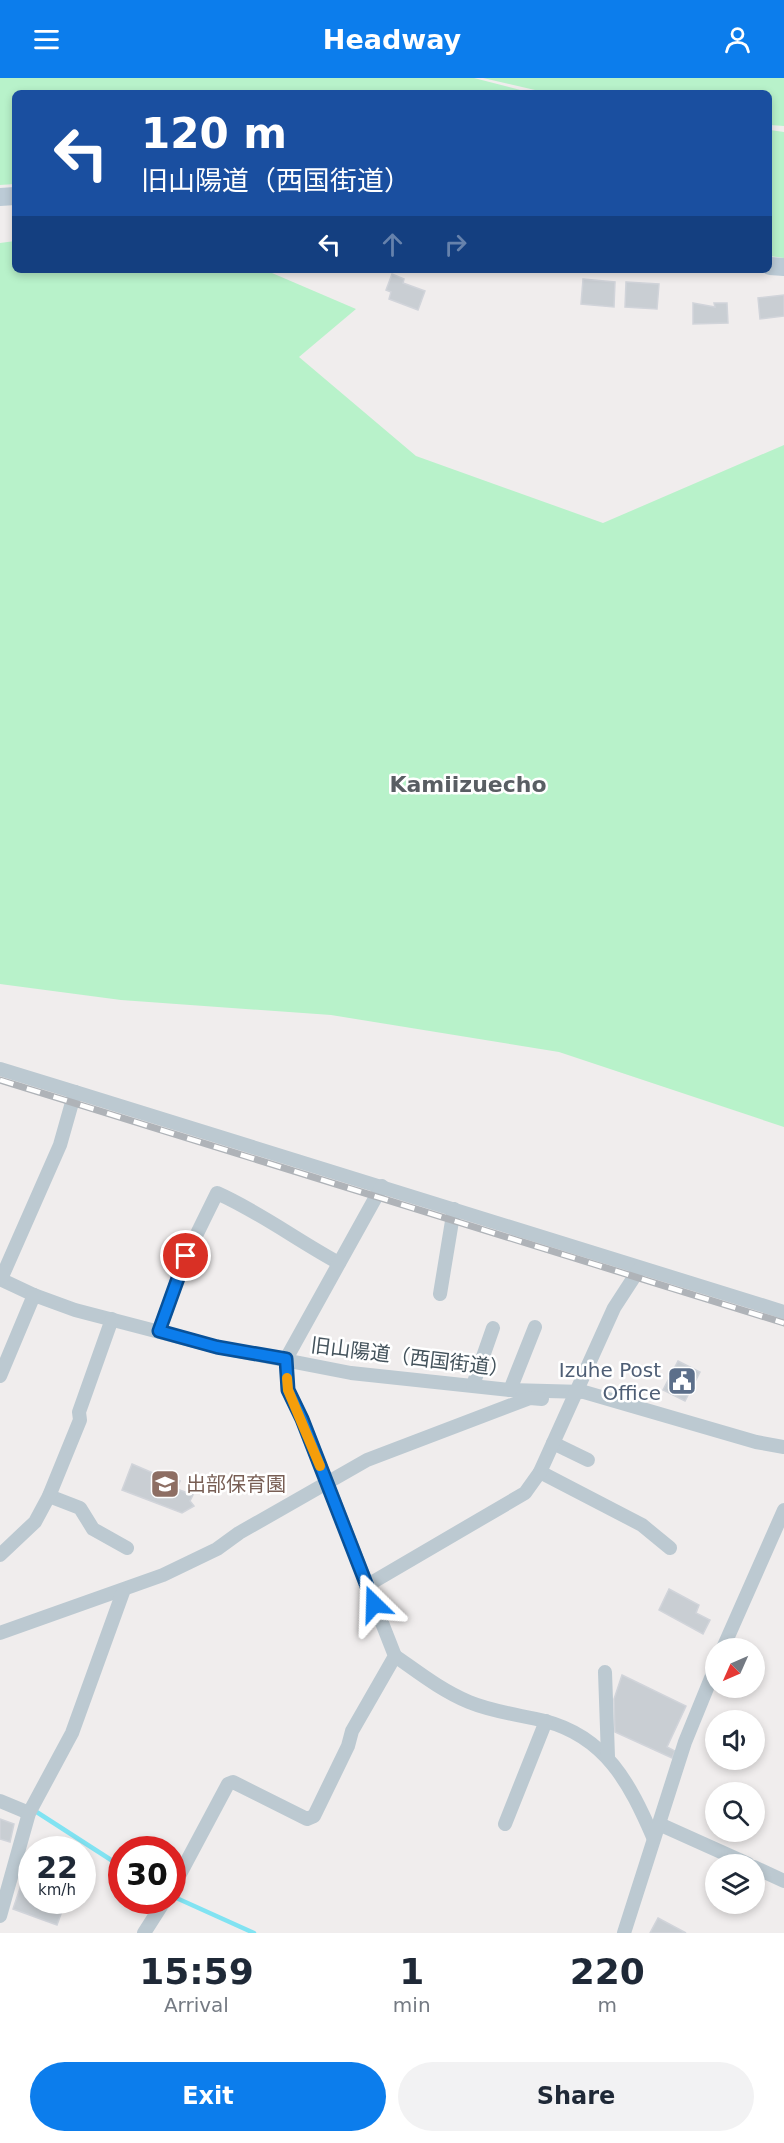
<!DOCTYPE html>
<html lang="en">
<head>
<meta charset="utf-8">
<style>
	body { margin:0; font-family:"DejaVu Sans","Noto Sans JP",sans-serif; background:#f2f2f3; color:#1f2937; height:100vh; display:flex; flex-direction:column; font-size:22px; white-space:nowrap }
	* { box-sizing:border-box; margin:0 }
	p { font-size:20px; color:#747a83 }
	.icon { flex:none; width:33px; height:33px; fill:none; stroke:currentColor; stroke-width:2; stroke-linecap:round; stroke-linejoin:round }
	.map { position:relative; height:1855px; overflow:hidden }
	.details { display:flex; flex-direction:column; background:#fff; flex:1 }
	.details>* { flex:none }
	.banner { position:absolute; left:12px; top:12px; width:760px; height:183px; border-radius:9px; box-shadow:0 3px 9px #0003; background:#1a4fa0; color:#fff; overflow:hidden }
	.needle { width:39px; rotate:225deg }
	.tools { position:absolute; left:705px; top:1560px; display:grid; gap:12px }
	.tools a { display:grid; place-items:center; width:60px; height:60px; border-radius:50%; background:#fff; box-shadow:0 3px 9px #0003; font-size:30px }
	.speed { position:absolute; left:18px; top:1758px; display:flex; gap:12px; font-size:30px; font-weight:700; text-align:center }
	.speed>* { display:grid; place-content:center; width:78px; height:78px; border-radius:50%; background:#fff; box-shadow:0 3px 9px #0003; line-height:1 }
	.speed small { font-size:15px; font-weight:400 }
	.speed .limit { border:9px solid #d22; background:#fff; color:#111 }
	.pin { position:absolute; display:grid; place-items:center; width:51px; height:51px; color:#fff; margin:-26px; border:3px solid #fff; border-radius:50%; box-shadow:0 2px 6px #0007 }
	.me { position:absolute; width:66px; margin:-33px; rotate:338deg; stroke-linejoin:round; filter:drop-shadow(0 0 4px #0008) }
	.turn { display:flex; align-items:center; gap:21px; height:126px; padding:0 30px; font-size:27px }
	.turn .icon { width:78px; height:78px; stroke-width:2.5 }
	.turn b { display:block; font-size:42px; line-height:51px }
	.lanes { display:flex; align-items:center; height:57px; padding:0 30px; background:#0003; justify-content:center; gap:30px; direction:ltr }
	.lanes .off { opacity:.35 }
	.eta { display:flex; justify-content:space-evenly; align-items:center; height:102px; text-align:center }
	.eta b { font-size:36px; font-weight:700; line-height:42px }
	.button { display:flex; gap:12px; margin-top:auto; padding:12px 30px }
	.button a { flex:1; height:69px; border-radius:36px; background:#0c7dec; color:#fff; font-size:24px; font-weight:700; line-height:69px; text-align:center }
	.button a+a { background:#f2f2f3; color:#1f2937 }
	header { display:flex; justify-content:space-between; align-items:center; height:78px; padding:0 30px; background:#0c7dec; color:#fff; font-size:27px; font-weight:700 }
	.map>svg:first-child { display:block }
	.green { fill:#b8f2ca }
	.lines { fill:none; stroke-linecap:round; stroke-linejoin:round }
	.stream { stroke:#81e3f2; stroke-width:4.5 }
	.building { fill:#c9ced3; stroke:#d1d4da; stroke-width:1.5 }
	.minor { stroke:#bcc9d1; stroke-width:14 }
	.secondary { stroke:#bccbd6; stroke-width:18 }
	.rail-casing { stroke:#afb3b8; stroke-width:7 }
	.rail { stroke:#fff; stroke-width:4.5; stroke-dasharray:14; stroke-linecap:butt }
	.route-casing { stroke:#085199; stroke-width:15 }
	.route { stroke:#0c7dec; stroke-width:10 }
	.slow { stroke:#f59e0b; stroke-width:10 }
	.labels { text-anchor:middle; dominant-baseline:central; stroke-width:5; stroke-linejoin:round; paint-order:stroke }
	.street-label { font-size:20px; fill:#44535c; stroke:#fff }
	.service-label { font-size:20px; fill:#4e5e75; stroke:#fff; text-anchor:end }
	.education-label { font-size:20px; fill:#785e54; stroke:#fff; text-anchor:start }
	.quarter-label { font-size:22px; font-weight:bold; fill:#595e63; stroke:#fff }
</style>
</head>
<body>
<header><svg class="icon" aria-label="menu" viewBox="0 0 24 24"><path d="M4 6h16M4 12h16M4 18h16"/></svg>Headway<svg class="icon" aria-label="person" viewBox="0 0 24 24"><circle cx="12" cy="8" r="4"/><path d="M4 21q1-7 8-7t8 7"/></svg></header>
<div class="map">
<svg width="784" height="1855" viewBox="0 0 784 1855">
	<rect width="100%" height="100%" fill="#f0eded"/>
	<!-- green -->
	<g class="green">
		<polygon points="0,0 474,0 532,15 15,15 15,106 0,107"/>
		<polygon points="483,0 784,0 784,48 770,47 770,15 548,15"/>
		<polygon points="770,52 784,54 784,180 770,178"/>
		<polygon points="15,163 15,192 265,192 356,231 299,279 416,378 603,445 784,367 784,1049 559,974 331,937 121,922 0,906 0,165"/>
	</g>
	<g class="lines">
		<!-- stream -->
		<g class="stream">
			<polyline points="32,1731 122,1789"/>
			<polyline points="172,1818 254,1855"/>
		</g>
	</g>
	<!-- building -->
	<g class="building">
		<polygon points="392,196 404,201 403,205 425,213 418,232 389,221 391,214 386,212"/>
		<polygon points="583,201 615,204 614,229 581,226"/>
		<polygon points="626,204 659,206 657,231 625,229"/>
		<polygon points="784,217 784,238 760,241 758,220"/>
		<polygon points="693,225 715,229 714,225 727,225 728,245 693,246"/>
		<polygon points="678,1283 700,1294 685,1323 663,1312"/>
		<polygon points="132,1386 174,1404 175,1401 180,1403 177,1411 193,1417 190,1423 194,1428 182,1435 122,1412"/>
		<polygon points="669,1511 699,1527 696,1535 710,1542 703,1556 659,1532"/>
		<polygon points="622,1597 686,1628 667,1669 675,1673 672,1680 615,1654 614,1621"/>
		<polygon points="0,1741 14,1746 10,1764 0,1761"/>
		<polygon points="21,1807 30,1810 32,1808 32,1822 57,1822 62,1833 57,1847 13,1831"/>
		<polygon points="658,1840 686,1855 650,1855"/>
	</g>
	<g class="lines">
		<!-- minor -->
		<g class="minor">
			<polyline points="0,991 75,1014"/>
			<polyline points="0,1201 34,1217 75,1232 217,1269 351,1295 510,1312 584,1314 756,1364 784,1369"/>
			<polyline points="1,1201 60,1067 75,1014 784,1234"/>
			<polyline points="440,1216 454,1131"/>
			<path d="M159,1253L186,1178L217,1115C260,1134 298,1163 339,1185"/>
			<polyline points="0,1298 34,1217"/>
			<polyline points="473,1307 493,1250"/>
			<polyline points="510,1312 535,1249"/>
			<polyline points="553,1365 588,1382"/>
			<polyline points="540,1394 642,1447 670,1470"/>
			<polyline points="49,1418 80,1430 93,1451 127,1470"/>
			<polyline points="0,1477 35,1444 49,1418 80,1342 79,1334 112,1241"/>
			<polyline points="366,1508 525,1415 540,1394 614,1230 640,1190"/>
			<polyline points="0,1555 163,1497 217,1471 239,1455 367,1382 530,1320 542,1321"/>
			<polyline points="723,1570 784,1432"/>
			<path d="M395,1578C418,1594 442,1613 469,1624C493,1634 520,1637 545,1643C606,1659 630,1706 653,1759"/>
			<polyline points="605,1594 608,1679"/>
			<polyline points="0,1723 29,1735"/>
			<polyline points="505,1746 546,1643"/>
			<polyline points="659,1746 748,1786"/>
			<polyline points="754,1789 784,1803"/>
			<polyline points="172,1811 228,1706 233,1704 307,1741 314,1738 348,1668 352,1653 395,1578 302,1341 288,1312 286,1281 382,1108"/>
			<polyline points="0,1838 29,1735 72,1655 123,1514"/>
			<polyline points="144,1855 165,1822"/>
			<polyline points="624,1855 685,1664 716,1588"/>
		</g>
		<!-- secondary -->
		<g class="secondary">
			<polyline points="0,119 15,118"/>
			<polyline points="770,188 784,189"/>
		</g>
		<!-- rail casing -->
		<g class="rail-casing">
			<polyline id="rail" points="0,1002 784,1245"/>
		</g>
		<!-- rail -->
		<use href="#rail" class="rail"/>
	</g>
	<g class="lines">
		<!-- route casing -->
		<g class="route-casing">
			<polyline id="route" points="186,1178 159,1253 217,1269 286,1281 288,1312 302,1341 374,1526"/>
		</g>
		<!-- route -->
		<use href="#route" class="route"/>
		<!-- slow -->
		<polyline class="slow" points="287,1300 288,1312 320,1388"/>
	</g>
	<!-- icons -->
	<defs>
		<g id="civic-square" transform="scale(1.5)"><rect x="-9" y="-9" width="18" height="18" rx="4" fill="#5c6f8a" stroke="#fff"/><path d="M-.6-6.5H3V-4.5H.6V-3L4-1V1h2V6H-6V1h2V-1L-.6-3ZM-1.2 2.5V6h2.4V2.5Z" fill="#fff"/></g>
		<g id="school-square" transform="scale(1.5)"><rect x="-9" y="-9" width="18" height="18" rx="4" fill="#8d6e63" stroke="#fff"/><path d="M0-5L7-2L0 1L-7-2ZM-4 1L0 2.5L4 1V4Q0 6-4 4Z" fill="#fff"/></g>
	</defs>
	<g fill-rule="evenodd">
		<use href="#civic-square" x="682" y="1303"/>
		<use href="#school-square" x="165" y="1406"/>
	</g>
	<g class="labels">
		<!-- street labels -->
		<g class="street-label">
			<text transform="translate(410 1279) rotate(7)">旧山陽道（西国街道）</text>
		</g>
		<!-- service labels -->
		<g class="service-label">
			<text x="661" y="1292">Izuhe Post<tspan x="661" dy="23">Office</tspan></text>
		</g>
		<!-- education labels -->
		<g class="education-label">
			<text x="186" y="1406">出部保育園</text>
		</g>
		<!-- quarter labels -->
		<g class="quarter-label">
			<text x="468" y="706">Kamiizuecho</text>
		</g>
	</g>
</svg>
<div class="tools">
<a><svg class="needle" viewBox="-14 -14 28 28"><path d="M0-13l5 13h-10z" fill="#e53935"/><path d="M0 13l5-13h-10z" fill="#747a83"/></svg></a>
<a><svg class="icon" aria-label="sound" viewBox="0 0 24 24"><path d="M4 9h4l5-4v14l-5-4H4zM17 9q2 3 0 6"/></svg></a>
<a><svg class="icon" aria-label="search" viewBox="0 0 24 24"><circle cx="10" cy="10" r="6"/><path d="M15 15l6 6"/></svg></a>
<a><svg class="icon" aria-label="layers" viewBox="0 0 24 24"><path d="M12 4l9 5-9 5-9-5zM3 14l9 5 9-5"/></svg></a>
</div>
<div class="speed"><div>22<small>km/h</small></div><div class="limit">30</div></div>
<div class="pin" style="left:186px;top:1178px;background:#d93025"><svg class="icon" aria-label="arrive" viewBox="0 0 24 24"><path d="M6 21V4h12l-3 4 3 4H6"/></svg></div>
<svg class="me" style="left:374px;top:1526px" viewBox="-20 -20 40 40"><path d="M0-17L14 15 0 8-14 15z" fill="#0c7dec" stroke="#fff" stroke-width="4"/></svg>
<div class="banner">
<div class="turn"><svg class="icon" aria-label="left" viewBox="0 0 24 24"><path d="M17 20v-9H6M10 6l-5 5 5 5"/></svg><div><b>120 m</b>旧山陽道（西国街道）</div></div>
<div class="lanes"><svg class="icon" aria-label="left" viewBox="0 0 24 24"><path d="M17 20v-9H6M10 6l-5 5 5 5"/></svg><svg class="icon off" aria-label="ahead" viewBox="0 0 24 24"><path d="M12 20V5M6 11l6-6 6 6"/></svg><svg class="icon off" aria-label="right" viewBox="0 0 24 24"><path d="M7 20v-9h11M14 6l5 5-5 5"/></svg></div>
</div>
</div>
<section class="details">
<div class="eta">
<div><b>15:59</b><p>Arrival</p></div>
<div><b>1</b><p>min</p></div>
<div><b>220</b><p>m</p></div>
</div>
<div class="button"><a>Exit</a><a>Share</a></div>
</section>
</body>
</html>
